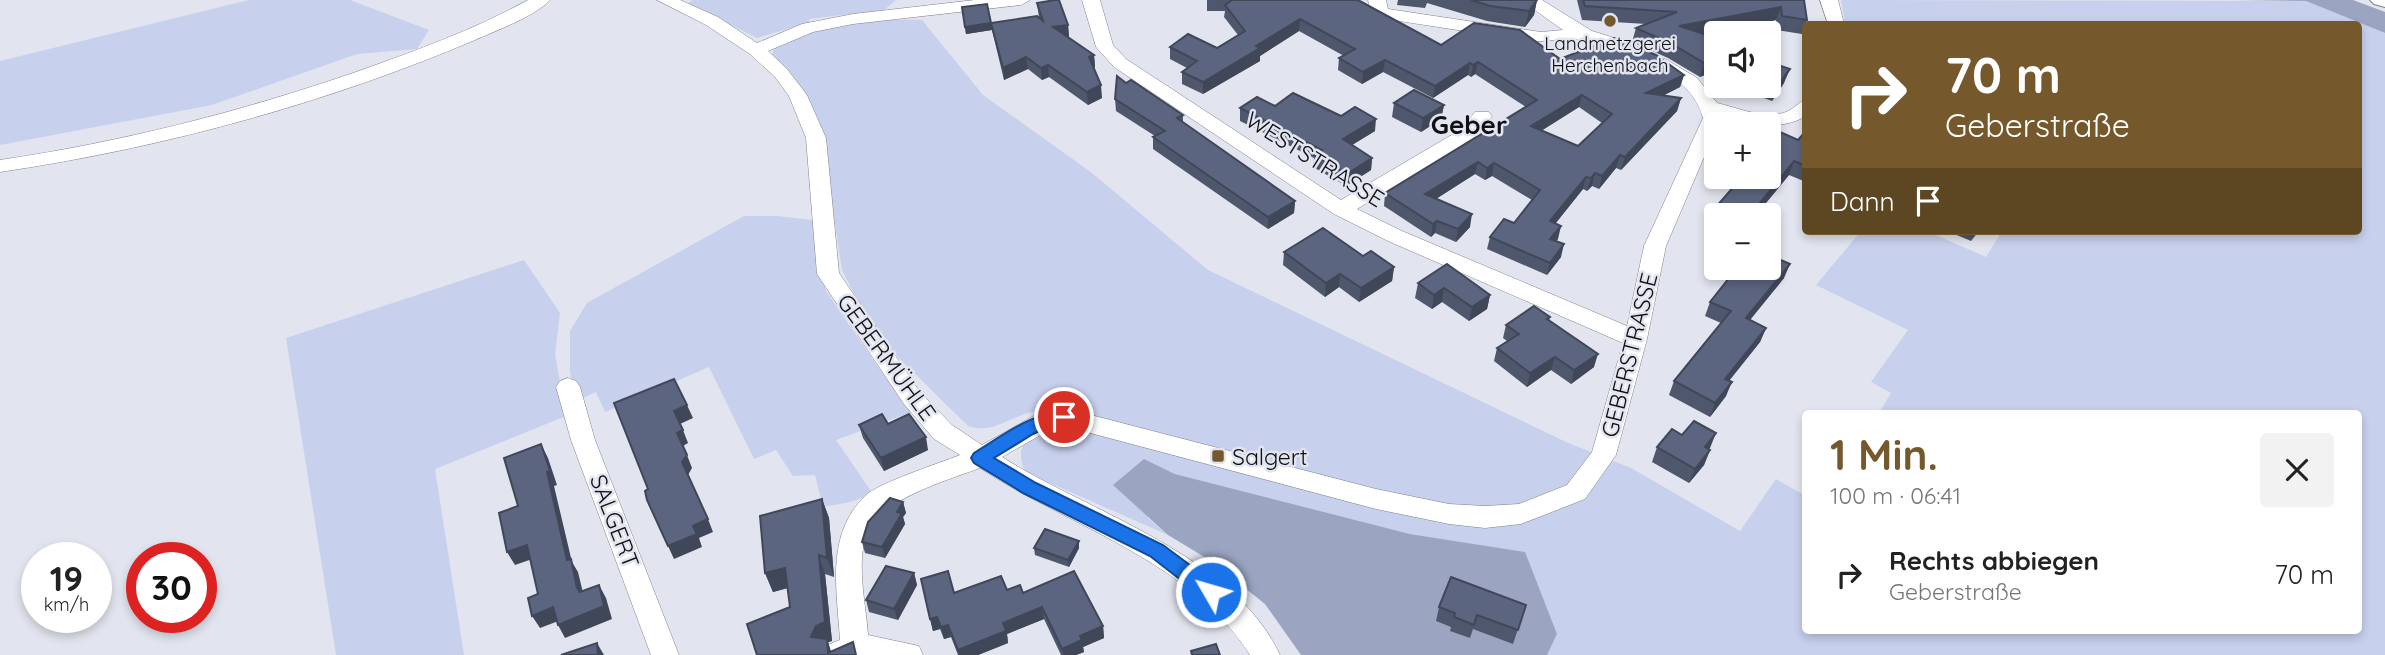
<!DOCTYPE html>
<html lang="de">
<head>
<meta charset="utf-8">
<style>
	body { margin:0; font-family:Quicksand,sans-serif; background:#f2f2f2; color:#222; height:100vh; display:flex; flex-direction:column; font-size:26px; white-space:nowrap }
	* { box-sizing:border-box; margin:0 }
	p { font-size:23px; color:#767676 }
	.icon { flex:none; width:38px; height:38px; fill:none; stroke:currentColor; stroke-width:2; stroke-linecap:round; stroke-linejoin:round }
	.map { position:relative; flex:1; overflow:hidden }
	.panel { position:absolute; left:1802px; top:410px; width:560px; height:224px; display:flex; flex-direction:column; background:#fff; border-radius:7px; box-shadow:0 4px 10px #0003 }
	.panel>* { flex:none }
	.top-card { position:absolute; left:1802px; top:21px; width:560px; height:214px; border-radius:7px; box-shadow:0 4px 10px #0003; background:#75592c; color:#fff; overflow:hidden }
	.buttons { position:absolute; left:1704px; top:21px; display:grid; gap:14px }
	.buttons a { display:grid; place-items:center; width:77px; height:77px; border-radius:7px; background:#fff; box-shadow:0 4px 10px #0003; font-size:35px }
	.speed { position:absolute; left:21px; top:542px; display:flex; gap:14px; font-size:35px; font-weight:700; text-align:center }
	.speed>* { display:grid; place-content:center; width:91px; height:91px; border-radius:50%; background:#fff; box-shadow:0 4px 10px #0003; line-height:1 }
	.speed small { font-size:18px; font-weight:400 }
	.speed .limit { border:10px solid #d22; background:#fff; color:#111 }
	.pin { position:absolute; display:grid; place-items:center; width:60px; height:60px; color:#fff; margin:-30px; border:4px solid #fff; border-radius:50%; box-shadow:0 2px 7px #0007 }
	.me { position:absolute; width:77px; margin:-38px; rotate:308deg; stroke-linejoin:round; filter:drop-shadow(0 0 5px #0008) }
	.turn { display:flex; align-items:center; gap:24px; height:147px; padding:0 28px; font-size:32px }
	.turn .icon { width:91px; height:91px; stroke-width:2.5 }
	.turn b { display:block; font-size:49px; line-height:60px }
	.then { display:flex; align-items:center; height:66px; padding:0 28px; background:#0003; gap:14px; font-size:26px }
	.round { display:grid; place-items:center; flex:none; width:74px; height:74px; border-radius:7px; background:#f2f2f2 }
	.headline { display:flex; align-items:center; justify-content:space-between; height:119px; padding:0 28px }
	h1 { font-size:42px; font-weight:700; line-height:52px; color:#75592c }
	ul { padding:0; list-style:none }
	li { display:flex; align-items:center; gap:21px; height:91px; padding:0 28px }
	li div { flex:1 }
	li b { display:block; font-size:26px }
	li em { font-style:normal }
	.map>svg:first-child { display:block }
	.green { fill:#c7d0ed }
	.forest { fill:#9ba5c2 }
	.lines { fill:none; stroke-linecap:round; stroke-linejoin:round }
	.minor-casing { stroke:#7f828a; stroke-width:1 }
	.major-casing { stroke:#7f828a; stroke-width:2 }
	.minor { fill:#fff; fill-rule:evenodd }
	.major { fill:#fff; fill-rule:evenodd }
	.wall { fill:#4f576d; fill-rule:evenodd }
	.shaded-wall { fill:#404759 }
	.building { fill:#5c657f; stroke:#404759; stroke-width:2; fill-rule:evenodd }
	.route { fill:#1a73e8; stroke:#114b97; stroke-width:2 }
	.poi-dot { fill:#75592c; stroke:#e2e5ef; stroke-width:2.5 }
	.labels { text-anchor:middle; dominant-baseline:central; stroke-width:5; stroke-linejoin:round; paint-order:stroke }
	.far-poi-label { font-size:19px; fill:#0f1114; stroke:#e2e5ef }
	.street-label { font-size:23px; fill:#0f1114; stroke:#e2e5ef }
	.poi-label { font-size:23px; fill:#0f1114; stroke:#e2e5ef; text-anchor:start }
	.quarter-label { font-size:26px; font-weight:bold; fill:#0f1114; stroke:#e2e5ef }
</style>
</head>
<body>
<div class="map">
<svg width="2385" height="655" viewBox="0 0 2385 655">
	<rect width="100%" height="100%" fill="#e2e5ef"/>
	<!-- green -->
	<g class="green">
		<polygon points="249,0 350,0 429,30 417,49 357,54 212,105 0,145 0,61"/>
		<polygon points="692,0 896,0 884,10 809,19 810,22 757,38 688,4"/>
		<path d="M1841,0L2306,1L2385,33V655H1547L1557,634L1524,552L1410,534L1175,474L1144,459L1148,518L1168,535L1025,472C1011,435 1036,442 1058,431C1065,428 1074,417 1079,411C1061,408 1046,408 1028,413C1007,419 991,434 968,426L899,358L867,320L842,270L820,123L805,93L772,55L774,47C820,23 871,19 922,20L983,95L1092,173L1208,270L1566,442L1631,468L1740,531L1776,479L1806,496V630H2359V413H1879L1891,393L1871,382L1908,330L1816,285L1861,231H1927L1986,257L2002,231H2359V24H1845Z"/>
		<polygon points="744,216 778,216 812,220 826,291 878,367 925,407 836,440 873,494 850,502 823,507 815,475 793,476 776,450 754,459 709,367 605,412 596,392 576,401 570,372 570,331 587,303"/>
		<polygon points="524,260 560,313 555,354 566,416 435,469 464,655 336,655 286,338"/>
	</g>
	<!-- forest -->
	<g class="forest">
		<polygon points="2237,0 2353,0 2385,12 2385,33 2306,1"/>
		<polygon points="1144,459 1175,474 1410,534 1525,552 1557,634 1547,655 1301,655 1265,604 1211,561 1168,535 1113,485"/>
	</g>
	<g class="lines">
		<!-- minor casing -->
		<g class="minor-casing">
			<g id="minor">
				<path d="M528,0H550C536,16 495,31 475,40C324,104 162,148 0,172V160C122,142 240,112 356,72C415,51 474,30 528,0Z"/>
				<path d="M657,0H680L718,17L757,43L802,24L853,14L975,0H1030L1021,5L853,24L813,32L768,51L787,69L807,95L826,138L839,273L920,392L952,425L982,445L1041,412L1064,408L1376,489L1449,504L1485,506L1519,504L1567,485L1592,452L1623,343L1388,241L1334,214L1114,67L1096,47L1082,0H1100L1113,45L1126,59L1341,200L1460,130L1475,112H1489L1492,116L1474,138L1357,209L1402,231L1627,326L1644,246L1703,118C1692,72 1624,49 1582,40C1566,36 1546,43 1529,41C1479,33 1430,26 1380,18L1371,13L1368,0H1386L1388,9L1541,32L1563,30L1521,0H1542L1592,31L1624,41L1667,60L1697,78L1717,103C1738,108 1765,120 1786,112C1794,109 1798,102 1806,100V116C1780,132 1750,123 1722,115L1666,246L1647,339L1616,455L1585,499L1521,524L1485,528L1449,524L1376,509L1064,426L1055,427L1002,457C1090,513 1233,554 1280,655H1250C1190,560 1070,527 980,468C946,481 875,500 865,539C857,569 866,605 868,635L919,646L923,655H821L825,646L840,640C837,590 825,535 865,496C878,483 940,463 960,455L934,439L904,404L817,274L806,138L789,96L775,77L750,54L706,25Z"/>
				<polygon points="1820,0 1838,0 1844,24 1828,24"/>
				<polygon points="568,378 576,381 580,387 595,440 679,655 651,655 571,440 556,387 560,381"/>
			</g>
		</g>
		<!-- major casing -->
		<g class="major-casing">
			<polygon id="major" points="2370,0 2385,0 2385,7 2374,4"/>
		</g>
		<!-- minor -->
		<use href="#minor" class="minor"/>
		<!-- major -->
		<use href="#major" class="major"/>
	</g>
	<!-- wall -->
	<g class="wall">
		<path d="M1207,0H1358L1441,45L1684,75L1680,87L1662,96L1681,98L1677,111L1621,170L1616,168L1599,189L1592,186L1587,191L1583,189L1555,224L1558,239L1556,241L1561,257L1547,275L1487,249L1490,237L1514,223L1532,200L1492,176L1485,180L1475,174L1436,199L1470,227L1456,242L1435,233L1431,237L1384,206L1385,193L1526,107L1475,74L1471,77L1468,75L1433,98L1383,72L1362,84L1338,70L1339,58L1344,56L1299,31L1260,56V61L1203,94L1182,84V72L1187,68L1170,59V47L1217,48L1238,35L1224,17L1225,11H1207ZM1579,107L1602,123L1578,146L1541,131Z"/>
		<polygon points="1398,0 1537,0 1534,15 1525,27 1487,21 1427,3 1425,8 1397,5"/>
		<polygon points="1577,0 1804,0 1807,20 1802,34 1777,30 1776,20 1704,34 1717,38 1717,82 1707,74 1700,77 1668,58 1632,42 1636,28 1646,24 1582,20"/>
		<polygon points="1037,3 1068,25 1069,37 1094,55 1095,67 1093,68 1102,98 1088,105 1049,77 1042,80 1028,69 1004,80 992,30 966,34 962,7 991,23 1039,18"/>
		<polygon points="1769,61 1784,83 1772,101 1737,88 1734,92 1726,89 1722,86 1769,86"/>
		<polygon points="1126,83 1183,115 1183,122 1295,201 1294,213 1268,229 1153,149 1153,137 1155,136 1116,111 1115,99"/>
		<polygon points="1394,103 1444,105 1441,119 1421,132 1392,117"/>
		<polygon points="1275,106 1341,116 1375,131 1352,145 1372,158 1371,170 1346,186 1313,167 1314,158 1240,121 1240,108"/>
		<polygon points="1806,131 1806,182 1789,175 1756,215 1717,215 1717,224 1711,221 1716,207 1740,179 1734,177 1769,177 1798,140"/>
		<polygon points="1947,231 1979,231 1971,241"/>
		<polygon points="1284,252 1363,256 1394,267 1392,281 1359,302 1339,287 1325,297 1283,265"/>
		<polygon points="1718,268 1769,268 1784,278 1750,320 1766,328 1760,342 1729,381 1726,396 1710,417 1669,395 1674,381 1721,323 1705,316 1710,302 1732,274"/>
		<polygon points="1418,283 1490,295 1487,309 1469,321 1442,302 1432,309 1415,298"/>
		<polygon points="1550,317 1549,321 1594,367 1571,384 1551,370 1527,387 1494,361 1497,348 1507,341 1503,338 1506,325"/>
		<polygon points="888,424 928,450 884,471 863,438 859,425"/>
		<polygon points="1716,433 1708,449 1710,450 1704,465 1689,483 1652,462 1657,447 1682,435"/>
		<polygon points="822,499 829,518 834,577 825,574 832,641 828,642 831,652 857,655 757,655 790,607 787,588 773,592 765,573"/>
		<polygon points="903,502 906,513 903,517 905,524 885,558 865,553 862,542"/>
		<polygon points="1034,548 1079,548 1069,567 1035,555"/>
		<polygon points="914,573 917,585 898,620 869,612 866,600"/>
		<polygon points="921,579 954,593 1007,590 1023,593 1103,626 1104,638 1083,647 1084,652 1076,655 1061,655 1044,619 1007,634 1008,643 978,655 958,655 951,637 944,639 940,629 933,631"/>
		<polygon points="1526,605 1513,644 1473,629 1470,638 1450,631 1451,627 1436,621 1439,607"/>
	</g>
	<!-- shaded-wall -->
	<g class="shaded-wall">
		<polygon points="1537,0 1534,15 1525,27 1529,11"/>
		<polygon points="1781,7 1776,20 1675,40 1679,26"/>
		<polygon points="1300,19 1299,31 1260,56 1260,61 1203,94 1203,82 1256,46"/>
		<polygon points="991,23 992,30 966,34 965,27"/>
		<polygon points="1068,25 1069,37 1053,27"/>
		<polygon points="1094,55 1095,67 1090,69 1089,57"/>
		<polygon points="1026,57 1028,69 1004,80 1003,68"/>
		<polygon points="1385,60 1383,72 1362,84 1363,72"/>
		<polygon points="1711,60 1707,74 1700,77 1704,63"/>
		<polygon points="1478,62 1475,74 1471,77 1473,65"/>
		<polygon points="1470,63 1468,75 1433,98 1435,86"/>
		<polygon points="1048,65 1049,77 1042,80 1041,68"/>
		<polygon points="1790,69 1784,83 1772,101 1777,86"/>
		<polygon points="1684,75 1680,87 1643,106 1646,93"/>
		<polygon points="1101,85 1102,98 1088,105 1087,92"/>
		<polygon points="1582,95 1579,107 1528,139 1531,126"/>
		<polygon points="1681,98 1677,111 1621,170 1625,157"/>
		<polygon points="1444,105 1441,119 1421,132 1423,118"/>
		<polygon points="1376,119 1375,131 1342,151 1343,139"/>
		<polygon points="1620,155 1616,168 1599,189 1602,176"/>
		<polygon points="1372,158 1371,170 1346,186 1347,174"/>
		<polygon points="1794,161 1789,175 1756,215 1754,215 1756,208"/>
		<polygon points="1478,162 1475,174 1423,207 1425,194"/>
		<polygon points="1494,163 1492,176 1485,180 1487,168"/>
		<polygon points="1595,173 1592,186 1587,191 1591,178"/>
		<polygon points="1586,177 1583,189 1547,234 1550,221"/>
		<polygon points="1295,201 1294,213 1268,229 1268,217"/>
		<polygon points="1472,214 1470,227 1456,242 1458,229"/>
		<polygon points="1437,221 1435,233 1431,237 1433,224"/>
		<polygon points="1561,226 1558,239 1547,251 1550,239"/>
		<polygon points="1564,244 1561,257 1547,275 1550,263"/>
		<polygon points="1790,264 1784,278 1740,332 1746,318"/>
		<polygon points="1394,267 1392,281 1359,302 1361,288"/>
		<polygon points="1340,274 1339,287 1325,297 1326,283"/>
		<polygon points="1444,288 1442,302 1432,309 1434,295"/>
		<polygon points="1490,295 1487,309 1469,321 1472,307"/>
		<polygon points="1766,328 1760,342 1719,393 1725,379"/>
		<polygon points="1598,354 1594,367 1571,384 1574,370"/>
		<polygon points="1555,357 1551,370 1527,387 1530,373"/>
		<polygon points="1732,382 1726,396 1710,417 1715,403"/>
		<polygon points="687,405 693,418 680,424 674,411"/>
		<polygon points="683,430 688,443 683,446 677,433"/>
		<polygon points="1716,433 1710,448 1698,461 1705,447"/>
		<polygon points="926,437 928,450 884,471 881,458"/>
		<polygon points="541,444 548,458 557,485 554,486 572,562 578,572 585,601 577,588 567,560"/>
		<polygon points="1710,450 1704,465 1689,483 1695,469"/>
		<polygon points="687,455 692,468 688,475 682,462"/>
		<polygon points="822,499 829,518 834,577 827,558"/>
		<polygon points="903,502 906,513 903,517 905,524 885,558 882,547 897,512"/>
		<polygon points="708,519 713,532 699,538 702,547 674,559 668,546 693,526"/>
		<polygon points="1079,541 1079,548 1069,567 1068,560"/>
		<polygon points="527,545 535,558 515,565 507,552"/>
		<polygon points="819,555 825,574 832,641 828,642 832,655 819,655 811,637"/>
		<polygon points="785,568 792,587 773,592 765,573"/>
		<polygon points="914,573 917,585 898,620 894,609"/>
		<polygon points="599,585 606,598 612,619 565,638 558,625"/>
		<polygon points="553,607 561,620 540,628 532,616"/>
		<polygon points="1042,607 1044,619 1007,634 1008,643 978,655 959,655 958,650 1003,623"/>
		<polygon points="937,617 940,629 933,631 930,619"/>
		<polygon points="948,625 951,637 944,639 941,627"/>
		<polygon points="1103,626 1104,638 1083,647 1084,652 1076,655 1063,655 1062,649 1080,636"/>
		<polygon points="597,643 604,655 598,655"/>
	</g>
	<!-- building -->
	<g class="building">
		<polygon points="1055,0 1059,0 1068,25 1053,27 1094,55 1089,57 1101,85 1087,92 1048,65 1041,68 1026,57 1003,68 991,23 1037,16 1043,21 1037,3"/>
		<path d="M1232,0H1358L1441,45L1474,23L1520,30L1560,59L1614,38L1656,55L1684,75L1646,93L1681,98L1625,157L1620,155L1602,176L1595,173L1591,178L1586,177L1550,221L1561,226L1550,239L1564,244L1550,263L1490,237L1504,219L1514,223L1540,190L1494,163L1487,168L1478,162L1425,194L1472,214L1458,229L1437,221L1433,224L1385,193L1537,100L1478,62L1473,65L1470,63L1435,86L1385,60L1363,72L1339,58L1355,49L1300,19L1256,46L1260,48L1203,82L1182,72L1197,61L1170,47L1188,34L1217,48L1245,31L1225,5ZM1582,95L1612,114L1578,146L1531,126Z"/>
		<polygon points="1471,0 1537,0 1529,11 1490,6"/>
		<polygon points="1583,0 1804,0 1807,20 1782,16 1781,7 1679,26 1717,38 1717,64 1711,60 1704,63 1672,44 1636,28 1677,12 1585,6"/>
		<polygon points="987,4 991,23 965,27 962,7"/>
		<polygon points="1769,62 1790,69 1777,86 1769,84"/>
		<polygon points="1117,76 1126,83 1131,80 1183,115 1177,118 1295,201 1268,217 1153,137 1165,131 1115,99"/>
		<polygon points="1414,90 1444,105 1423,118 1394,103"/>
		<polygon points="1293,93 1341,116 1355,107 1376,119 1343,139 1372,158 1347,174 1314,155 1322,150 1240,108 1257,97 1275,106"/>
		<polygon points="1769,127 1798,140 1806,131 1806,166 1794,161 1756,208 1752,206 1744,215 1734,215 1716,207 1742,177 1769,177"/>
		<polygon points="1323,228 1363,256 1371,251 1394,267 1361,288 1340,274 1326,283 1284,252"/>
		<polygon points="1769,255 1790,264 1746,318 1766,328 1725,379 1732,382 1715,403 1674,381 1731,311 1710,302 1737,268 1769,268"/>
		<polygon points="1447,264 1490,295 1472,307 1444,288 1434,295 1418,283"/>
		<polygon points="1534,306 1550,317 1547,319 1598,354 1574,370 1555,357 1530,373 1497,348 1519,334 1506,325"/>
		<polygon points="674,379 687,405 674,411 683,430 677,433 687,455 682,462 708,519 693,526 697,534 668,546 647,500 645,491 648,489 614,403"/>
		<polygon points="882,414 888,424 909,414 926,437 881,458 859,425"/>
		<polygon points="1694,421 1716,433 1705,447 1710,450 1695,469 1657,447 1672,429 1682,435"/>
		<polygon points="541,444 550,471 547,472 567,560 571,559 577,588 580,592 599,585 604,606 558,625 553,607 532,616 528,598 538,594 527,545 507,552 499,513 518,506 504,458"/>
		<polygon points="890,498 903,502 897,512 902,513 882,547 862,542 868,522"/>
		<polygon points="822,499 827,558 819,555 825,622 816,626 811,637 827,639 828,653 853,642 856,655 757,655 747,624 790,607 785,568 765,573 760,516"/>
		<polygon points="1045,529 1079,541 1068,560 1034,548"/>
		<polygon points="886,566 914,573 894,609 866,600"/>
		<polygon points="948,571 954,593 1001,576 1007,590 1020,585 1023,593 1074,571 1103,626 1080,636 1082,640 1062,649 1042,607 1003,623 1006,631 958,650 948,625 941,627 937,617 930,619 921,579"/>
		<polygon points="1451,577 1526,605 1518,630 1477,615 1474,625 1454,617 1455,613 1439,607"/>
		<polygon points="597,643 598,655 561,655"/>
		<polygon points="1216,644 1220,655 1192,655 1191,651"/>
	</g>
	<!-- route -->
	<path class="route" d="M1064,411L1070,413L1073,417L1070,422L1052,425L1033,434L994,458L1036,483L1163,545L1218,586L1221,592L1218,598L1211,600L1204,598L1150,556L1023,493L974,463L971,458L974,453C1002,436 1031,413 1064,411Z"/>
	<!-- markers -->
	<g class="poi-dot">
		<circle cx="1610" cy="21" r="7"/>
		<rect x="1211" y="449" width="14" height="14" rx="3.5"/>
	</g>
	<g class="labels">
		<!-- far-poi labels -->
		<g class="far-poi-label">
			<text x="1610" y="43">Landmetzgerei<tspan x="1610" dy="22">Herchenbach</tspan></text>
		</g>
		<!-- street labels -->
		<g class="street-label">
			<text transform="translate(1315 159) rotate(32)">WESTSTRASSE</text>
			<text transform="translate(1629 355) rotate(-76)">GEBERSTRASSE</text>
			<text transform="translate(887 357) rotate(54)">GEBERMÜHLE</text>
			<text transform="translate(615 521) rotate(69)">SALGERT</text>
		</g>
		<!-- poi labels -->
		<g class="poi-label">
			<text x="1232" y="456">Salgert</text>
		</g>
		<!-- quarter labels -->
		<g class="quarter-label">
			<text x="1469" y="124">Geber</text>
		</g>
	</g>
</svg>
<div class="buttons">
<a><svg class="icon" aria-label="sound" viewBox="0 0 24 24"><path d="M4 9h4l5-4v14l-5-4H4zM17 9q2 3 0 6"/></svg></a>
<a>+</a>
<a>−</a>
</div>
<div class="speed"><div>19<small>km/h</small></div><div class="limit">30</div></div>
<div class="pin" style="left:1064px;top:417px;background:#d93025"><svg class="icon" aria-label="arrive" viewBox="0 0 24 24"><path d="M6 21V4h12l-3 4 3 4H6"/></svg></div>
<svg class="me" style="left:1211px;top:592px" viewBox="-20 -20 40 40"><circle r="17" fill="#1a73e8" stroke="#fff" stroke-width="3"/><path d="M0-11L8 9 0 5-8 9z" fill="#fff"/></svg>
<div class="top-card">
<div class="turn"><svg class="icon" aria-label="right" viewBox="0 0 24 24"><path d="M7 20v-9h11M14 6l5 5-5 5"/></svg><div><b>70 m</b>Geberstraße</div></div>
<div class="then">Dann<svg class="icon" aria-label="arrive" viewBox="0 0 24 24"><path d="M6 21V4h12l-3 4 3 4H6"/></svg></div>
</div>
<section class="panel">
<div class="headline"><div><h1>1 Min.</h1><p>100 m · 06:41</p></div><a class="round"><svg class="icon" aria-label="close" viewBox="0 0 24 24"><path d="M6 6l12 12M18 6L6 18"/></svg></a></div>
<ul>
<li><svg class="icon" aria-label="right" viewBox="0 0 24 24"><path d="M7 20v-9h11M14 6l5 5-5 5"/></svg><div><b>Rechts abbiegen</b><p>Geberstraße</p></div><em>70 m</em></li>
</ul>
</section>
</div>
</body>
</html>
